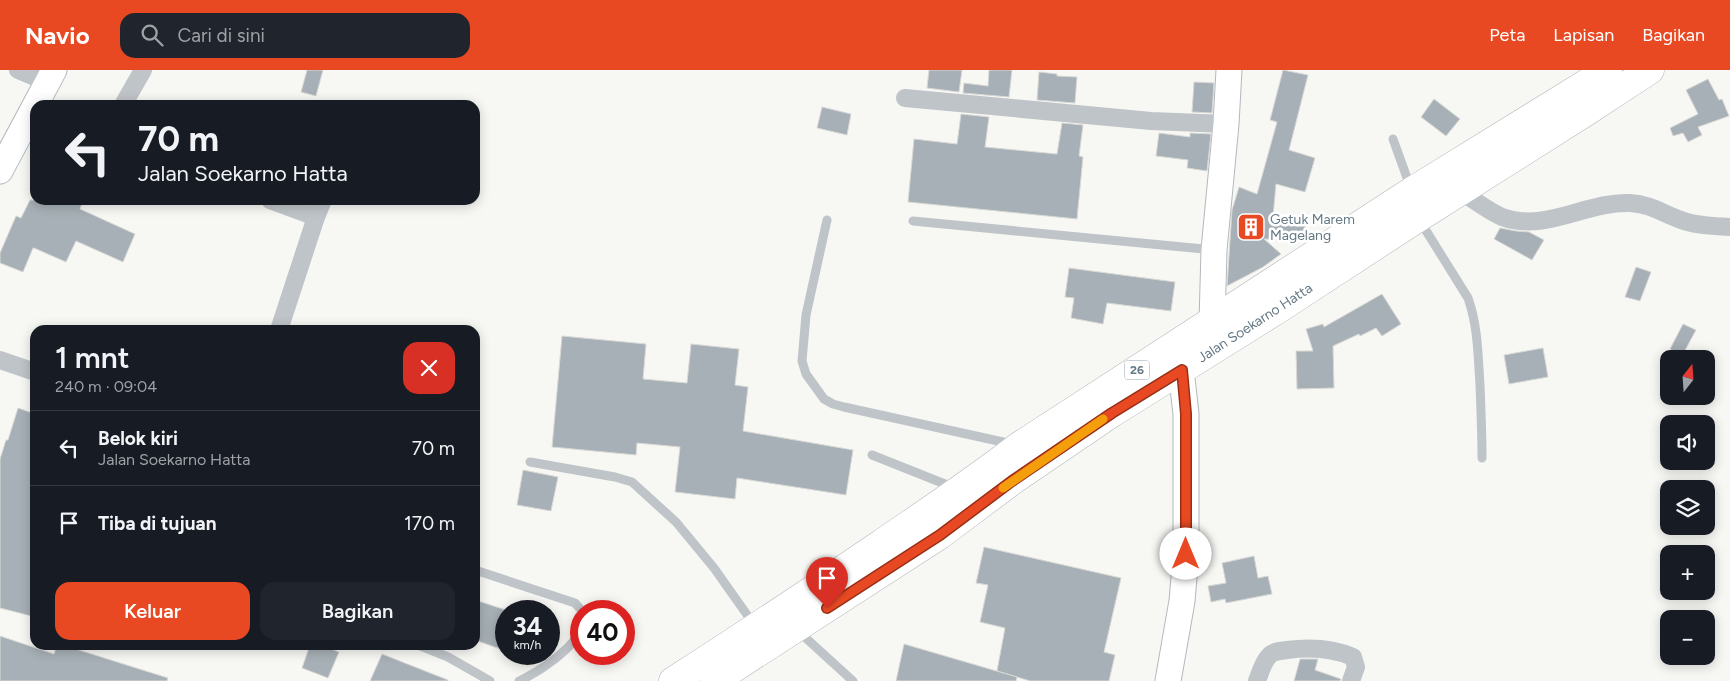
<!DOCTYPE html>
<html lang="id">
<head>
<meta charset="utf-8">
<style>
	body { margin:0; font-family:Figtree,sans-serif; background:#20242c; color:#f1f3f6; height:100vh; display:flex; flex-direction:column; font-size:19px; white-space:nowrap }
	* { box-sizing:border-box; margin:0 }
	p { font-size:16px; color:#9ea1a6 }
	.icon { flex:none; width:28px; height:28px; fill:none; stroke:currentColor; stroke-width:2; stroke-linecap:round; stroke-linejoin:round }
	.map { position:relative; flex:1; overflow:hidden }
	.details { position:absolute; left:30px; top:255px; width:450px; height:325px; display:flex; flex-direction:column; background:#171b24; border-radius:15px; box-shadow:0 2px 12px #0003 }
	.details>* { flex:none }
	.top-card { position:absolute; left:30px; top:30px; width:450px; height:105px; border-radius:15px; box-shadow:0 2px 12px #0003; background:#171b24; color:#f1f3f6; overflow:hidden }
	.needle { width:32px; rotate:17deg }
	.buttons { position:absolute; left:1660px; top:280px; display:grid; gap:10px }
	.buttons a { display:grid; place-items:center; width:55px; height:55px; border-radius:10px; background:#171b24; box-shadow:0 2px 12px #0003; font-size:25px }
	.speed { position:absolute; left:495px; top:530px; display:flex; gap:10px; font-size:25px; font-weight:700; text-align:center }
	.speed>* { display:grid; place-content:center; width:65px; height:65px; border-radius:50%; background:#171b24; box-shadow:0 2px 12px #0003; line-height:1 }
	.speed small { font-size:12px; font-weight:400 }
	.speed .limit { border:8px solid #d22; background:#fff; color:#111 }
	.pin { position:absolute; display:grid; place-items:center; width:42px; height:42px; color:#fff; margin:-51px -21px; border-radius:50% 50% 50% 0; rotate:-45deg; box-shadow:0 0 5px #0007 }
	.pin .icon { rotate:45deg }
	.me { position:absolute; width:55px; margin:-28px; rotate:0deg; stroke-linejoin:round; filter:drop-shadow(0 0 4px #0008) }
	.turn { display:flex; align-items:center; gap:18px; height:105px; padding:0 25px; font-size:22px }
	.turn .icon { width:65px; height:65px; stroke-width:2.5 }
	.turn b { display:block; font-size:35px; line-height:42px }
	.round { display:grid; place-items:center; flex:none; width:52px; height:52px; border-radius:15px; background:#20242c }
	.summary { display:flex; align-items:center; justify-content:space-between; height:85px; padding:0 25px }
	h1 { font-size:30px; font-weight:600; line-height:38px }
	.button { display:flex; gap:10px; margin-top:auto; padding:10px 25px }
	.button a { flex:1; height:58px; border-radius:15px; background:#e84923; color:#fff; font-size:20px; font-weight:600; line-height:58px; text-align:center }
	.button a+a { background:#20242c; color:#f1f3f6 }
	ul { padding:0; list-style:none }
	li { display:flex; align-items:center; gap:15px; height:75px; padding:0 25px; border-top:1px solid #363941 }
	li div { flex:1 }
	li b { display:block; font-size:19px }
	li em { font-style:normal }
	header { display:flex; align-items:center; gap:30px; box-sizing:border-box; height:70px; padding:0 25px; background:#e84923; color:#fff }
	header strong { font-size:24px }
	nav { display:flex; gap:28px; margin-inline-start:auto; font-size:18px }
	.search { width:350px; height:45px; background:#20242c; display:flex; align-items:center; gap:12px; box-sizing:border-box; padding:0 18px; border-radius:15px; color:#9ea1a6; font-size:19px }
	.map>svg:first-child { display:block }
	.building { fill:#a7b0b6; stroke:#d9d9d6 }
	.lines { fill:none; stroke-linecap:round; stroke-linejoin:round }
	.secondary-casing { stroke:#b2b8bd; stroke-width:27 }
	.highway-casing { stroke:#b3b7ba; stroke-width:29 }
	.lane { stroke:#bfc4c8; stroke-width:9 }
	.street { stroke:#bfc4c8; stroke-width:18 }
	.secondary { stroke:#fff; stroke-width:25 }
	.highway { stroke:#fff; stroke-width:28 }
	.route-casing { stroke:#972f17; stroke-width:12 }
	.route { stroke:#e84923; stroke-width:9 }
	.slow { stroke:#f59e0b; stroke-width:9 }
	.labels { text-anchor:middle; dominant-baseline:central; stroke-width:5; stroke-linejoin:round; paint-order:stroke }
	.shield { fill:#fff; stroke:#93a1aa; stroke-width:1 }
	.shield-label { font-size:12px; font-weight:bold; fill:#657986 }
	.poi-label { font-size:14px; fill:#657986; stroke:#fff; text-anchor:start }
	.street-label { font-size:14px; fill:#657986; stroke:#fff }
</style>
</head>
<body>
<header>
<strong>Navio</strong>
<div class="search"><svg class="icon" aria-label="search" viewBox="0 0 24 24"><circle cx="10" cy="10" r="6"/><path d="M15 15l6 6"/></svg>Cari di sini</div>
<nav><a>Peta</a><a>Lapisan</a><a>Bagikan</a></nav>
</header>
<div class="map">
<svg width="1730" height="611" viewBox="0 0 1730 611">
	<rect width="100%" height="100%" fill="#f7f7f4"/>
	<!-- building -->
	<g class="building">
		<polygon points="307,0 323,0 316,26 301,22"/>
		<polygon points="929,0 962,0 959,22 927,18"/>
		<polygon points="989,0 1012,0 1009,27 963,23 964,13 988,16"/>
		<polygon points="1283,0 1308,5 1289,80 1315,88 1305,122 1276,114 1273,147 1305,149 1305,170 1264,169 1281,184 1263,197 1227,216 1232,140 1239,117 1257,124 1277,52 1270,50"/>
		<polygon points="1039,2 1057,4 1057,6 1077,7 1075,33 1037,30"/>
		<polygon points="1708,9 1719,30 1722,29 1729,46 1698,57 1702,65 1688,72 1683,63 1673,66 1670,58 1698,44 1686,20"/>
		<polygon points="1194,12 1214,13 1212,43 1192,42"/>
		<polygon points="1434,29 1460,49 1446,66 1421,47"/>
		<polygon points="822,37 851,44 847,65 817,58"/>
		<polygon points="961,44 989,47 985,77 1057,84 1062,53 1083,55 1079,86 1083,87 1077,149 908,132 914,69 957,74"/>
		<polygon points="1159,63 1190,67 1190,63 1211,64 1207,101 1187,98 1188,90 1156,86"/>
		<polygon points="30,130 83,130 80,139 135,164 123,192 76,171 66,192 34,178 33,178 23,202 0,193 0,183 16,146 21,148"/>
		<polygon points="1500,158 1516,161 1529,162 1544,170 1532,190 1494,169"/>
		<polygon points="1636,197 1651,202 1640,231 1625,227"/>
		<polygon points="1069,198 1175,212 1171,241 1107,233 1103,254 1071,248 1074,228 1065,227"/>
		<polygon points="1382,224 1401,254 1382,266 1376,258 1360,266 1359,264 1333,276 1334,318 1297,319 1296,281 1313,281 1306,259 1323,254 1324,257"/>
		<polygon points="1683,254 1696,260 1682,286 1670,279"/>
		<polygon points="562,266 646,274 643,309 687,313 691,274 739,279 735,315 748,317 743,361 853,380 846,425 737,408 735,429 675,422 680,377 637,373 636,385 552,377"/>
		<polygon points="1543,278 1548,307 1509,314 1504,285"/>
		<polygon points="18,338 35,344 35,547 0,538 0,389 6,370 8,370"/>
		<polygon points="523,400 558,407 551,441 517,435"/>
		<polygon points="984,477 1121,508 1104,582 1115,585 1109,611 1030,611 997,601 1005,558 980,552 988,515 976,513"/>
		<polygon points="1254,486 1258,508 1268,506 1272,524 1226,533 1225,529 1211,532 1208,516 1226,513 1222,493"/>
		<polygon points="475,530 506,540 506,581 475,570"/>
		<polygon points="0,566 54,584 57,575 63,575 168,608 167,611 0,611"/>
		<polygon points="904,574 1017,607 1016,611 896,611"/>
		<polygon points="310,575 321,575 339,582 328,608 302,598"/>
		<polygon points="382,584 448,610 448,611 370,611"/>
		<polygon points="1300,589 1318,589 1315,600 1341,609 1340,611 1294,611"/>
	</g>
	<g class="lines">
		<!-- secondary casing -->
		<g class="secondary-casing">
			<g id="secondary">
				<polyline points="0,101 54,0"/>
				<polyline points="1212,252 1214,180 1226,54 1229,0"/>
				<polyline points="1168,611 1182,531 1186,484 1186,344 1181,300"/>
			</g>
		</g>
		<!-- highway casing -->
		<g class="highway-casing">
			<g id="highway">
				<path d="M673,611C742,567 811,521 879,475C927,442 974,411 1019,376L1412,121L1608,0"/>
				<polyline points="714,611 940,465 1012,411 1112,343 1277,240 1418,148 1586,42 1650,0"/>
			</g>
		</g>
		<!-- lane -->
		<g class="lane">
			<polyline points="1393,69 1411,119"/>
			<polyline points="827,150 806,245 802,291 806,304 824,329 833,334 844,337 1012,374"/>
			<polyline points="913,151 1214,180"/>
			<path d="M1420,151L1468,228C1478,256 1478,286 1480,315C1481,340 1482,364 1482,388"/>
			<polyline points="872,385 955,418"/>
			<polyline points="530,392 615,407 632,412 676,452 714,498 755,556"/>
			<polyline points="475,500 575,533 582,541"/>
			<polyline points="797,560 853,611"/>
			<polyline points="418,575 448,587 490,611"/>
			<path d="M519,611C539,602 573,579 581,559"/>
		</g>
		<!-- street -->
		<g class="street">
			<polyline points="18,0 47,12"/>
			<polyline points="905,28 1151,51 1226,54"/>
			<polyline points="123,35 143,0"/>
			<path d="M1460,121C1473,129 1488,141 1502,147C1546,163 1587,131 1630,133C1651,134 1665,145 1684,151C1698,156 1715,156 1730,157"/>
			<polyline points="270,130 316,147"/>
			<polyline points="279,260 316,147 323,130"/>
			<polyline points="0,290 35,302"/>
			<path d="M1257,611C1260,603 1263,592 1269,586C1273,581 1281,581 1287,580C1310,577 1332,578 1353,587L1356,597L1351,611"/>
		</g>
		<!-- secondary -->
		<use href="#secondary" class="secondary"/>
		<!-- highway -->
		<use href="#highway" class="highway"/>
	</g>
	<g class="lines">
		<!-- route casing -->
		<g class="route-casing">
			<polyline id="route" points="827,538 940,465 1012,411 1112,343 1182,300 1186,344 1186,484"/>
		</g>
		<!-- route -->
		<use href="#route" class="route"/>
		<!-- slow -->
		<polyline class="slow" points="1003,418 1103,349"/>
	</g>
	<!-- icons -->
	<defs>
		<g id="building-square" transform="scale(1.4375)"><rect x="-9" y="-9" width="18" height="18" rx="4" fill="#e84923" stroke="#fff"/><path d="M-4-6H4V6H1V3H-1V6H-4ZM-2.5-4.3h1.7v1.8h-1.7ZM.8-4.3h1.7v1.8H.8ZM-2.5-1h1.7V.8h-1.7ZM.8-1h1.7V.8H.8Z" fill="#fff"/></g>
	</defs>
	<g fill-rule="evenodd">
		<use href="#building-square" x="1251" y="157"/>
	</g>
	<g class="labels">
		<!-- shield labels -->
		<rect class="shield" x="1124.5" y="290.5" width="25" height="19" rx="4"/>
		<g class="shield-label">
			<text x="1137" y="300">26</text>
		</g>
		<!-- poi labels -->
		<g class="poi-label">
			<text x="1270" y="149">Getuk Marem<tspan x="1270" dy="16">Magelang</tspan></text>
		</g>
		<!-- street labels -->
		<g class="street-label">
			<text transform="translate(1255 253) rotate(-33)">Jalan Soekarno Hatta</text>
		</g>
	</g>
</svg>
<div class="buttons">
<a><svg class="needle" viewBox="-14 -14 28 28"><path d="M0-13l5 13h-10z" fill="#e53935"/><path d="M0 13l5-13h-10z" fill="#9ea1a6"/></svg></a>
<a><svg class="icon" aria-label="sound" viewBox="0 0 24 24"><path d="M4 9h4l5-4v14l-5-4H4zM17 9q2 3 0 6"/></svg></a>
<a><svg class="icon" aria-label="layers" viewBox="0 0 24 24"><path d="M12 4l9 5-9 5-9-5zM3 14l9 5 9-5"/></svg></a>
<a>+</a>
<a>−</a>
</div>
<div class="speed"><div>34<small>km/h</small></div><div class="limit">40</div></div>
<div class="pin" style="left:827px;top:538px;background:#d93025"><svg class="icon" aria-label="arrive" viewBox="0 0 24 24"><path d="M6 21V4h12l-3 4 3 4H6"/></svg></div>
<svg class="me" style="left:1186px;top:484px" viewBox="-20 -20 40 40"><circle r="19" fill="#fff"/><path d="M0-13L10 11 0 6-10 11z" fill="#e84923"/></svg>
<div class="top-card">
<div class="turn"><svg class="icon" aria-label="left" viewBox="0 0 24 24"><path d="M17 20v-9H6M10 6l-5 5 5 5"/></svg><div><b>70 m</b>Jalan Soekarno Hatta</div></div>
</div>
<section class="details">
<div class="summary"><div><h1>1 mnt</h1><p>240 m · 09:04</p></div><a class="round" style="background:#d93025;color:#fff"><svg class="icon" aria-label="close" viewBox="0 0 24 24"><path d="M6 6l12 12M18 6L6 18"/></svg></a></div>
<ul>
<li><svg class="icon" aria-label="left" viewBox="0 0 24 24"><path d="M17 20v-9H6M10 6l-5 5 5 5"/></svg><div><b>Belok kiri</b><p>Jalan Soekarno Hatta</p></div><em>70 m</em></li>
<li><svg class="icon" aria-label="arrive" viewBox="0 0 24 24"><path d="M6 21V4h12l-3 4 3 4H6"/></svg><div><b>Tiba di tujuan</b></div><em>170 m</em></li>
</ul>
<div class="button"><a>Keluar</a><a>Bagikan</a></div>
</section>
</div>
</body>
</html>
